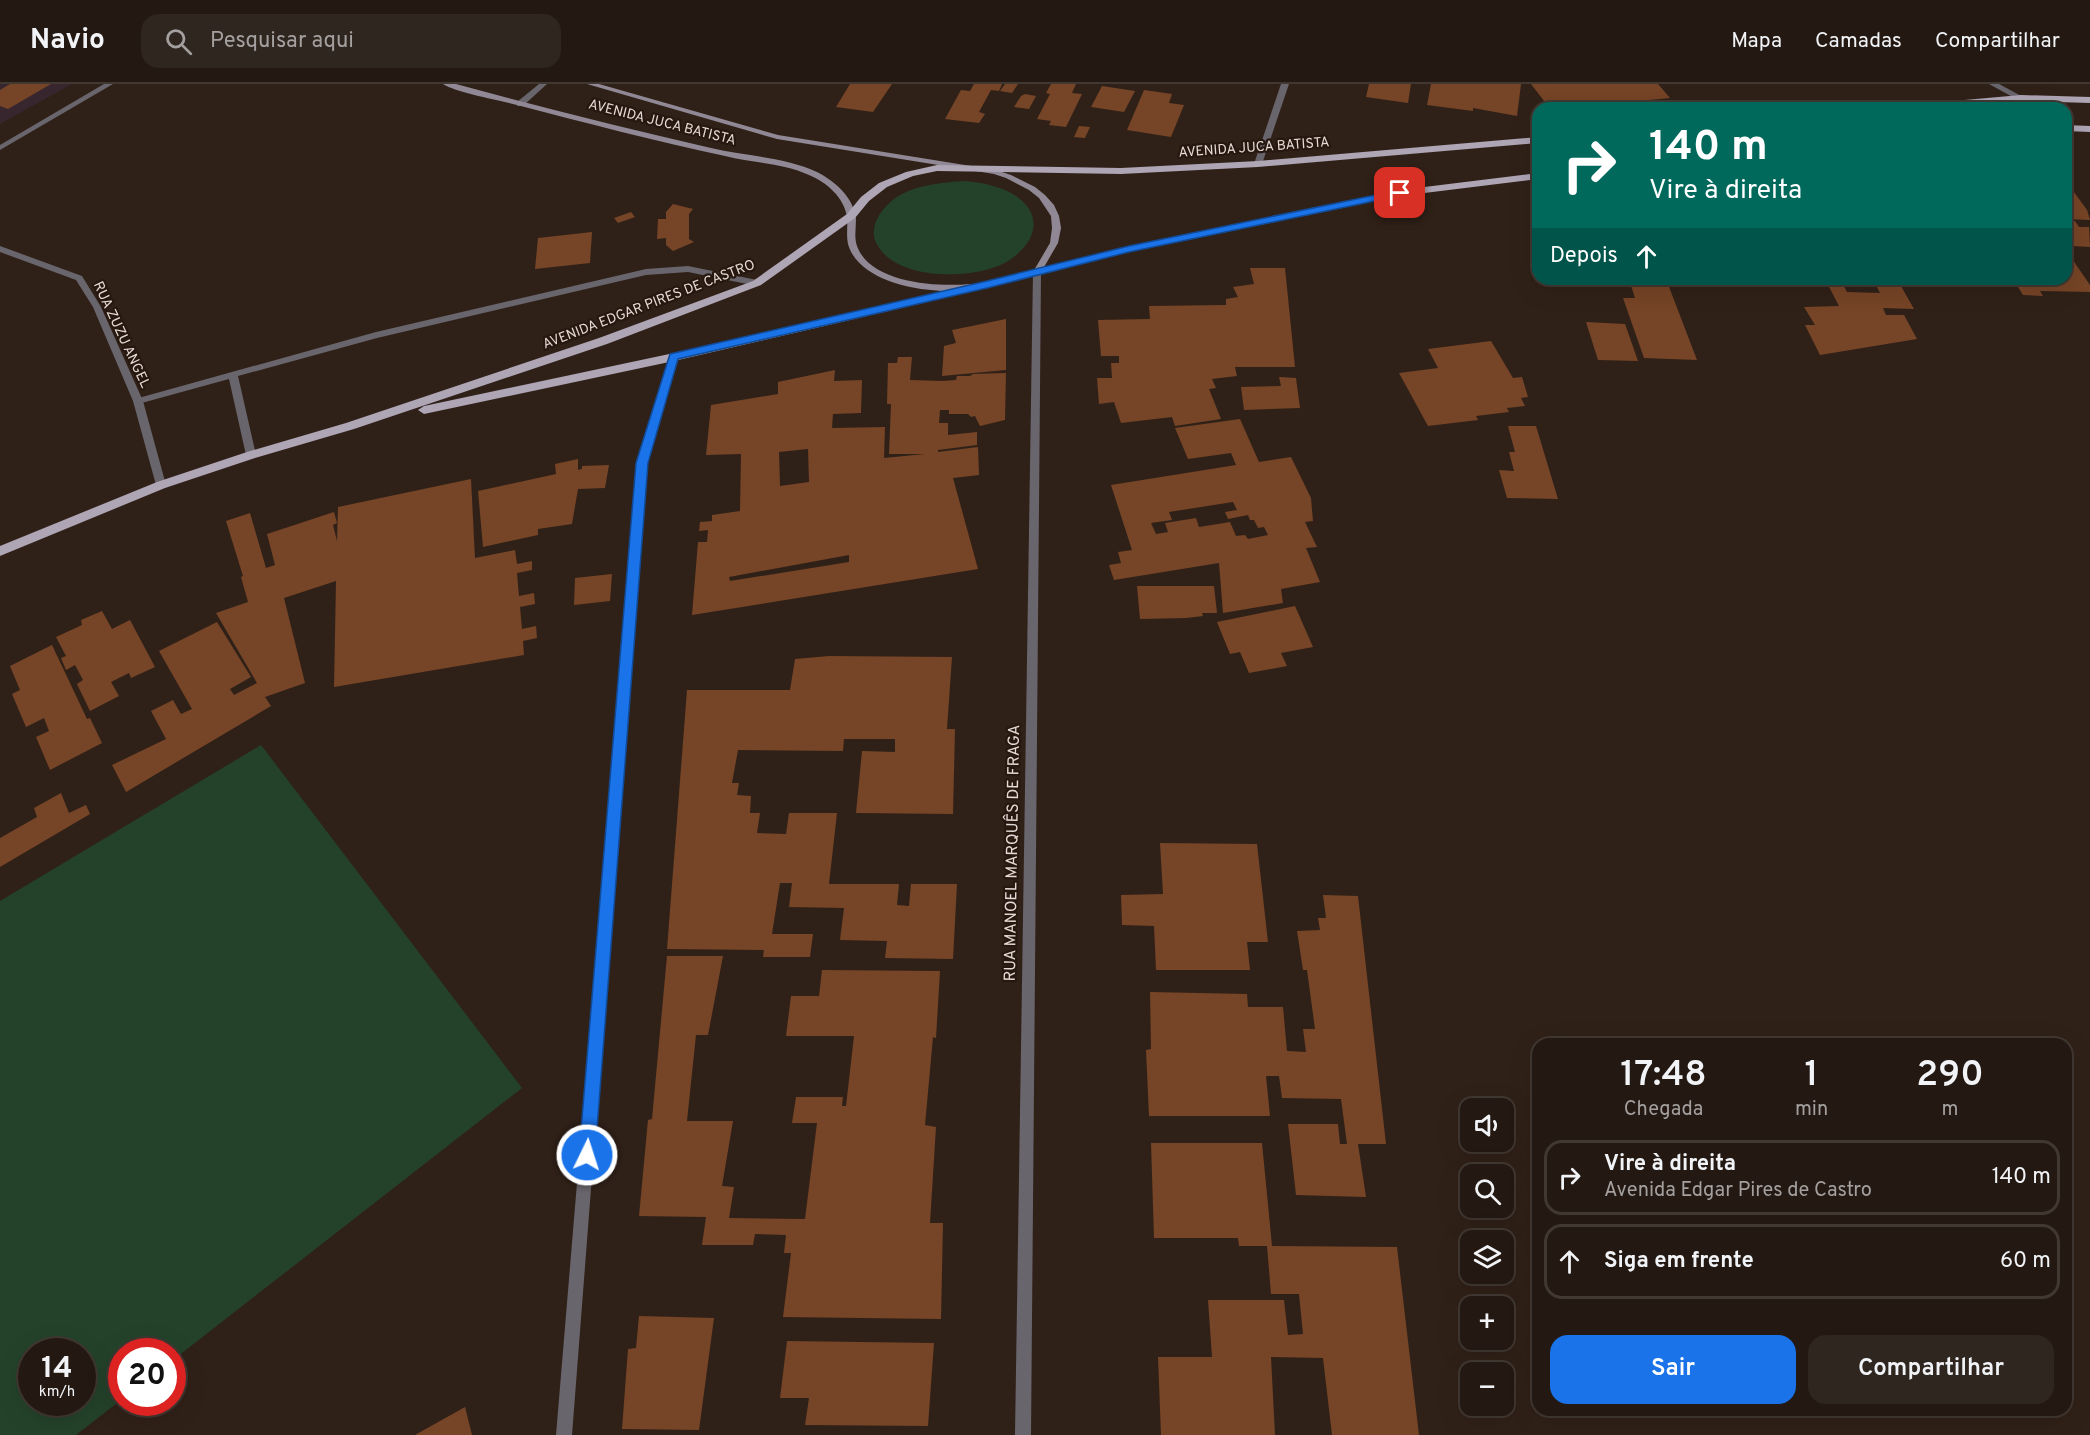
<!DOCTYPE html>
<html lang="pt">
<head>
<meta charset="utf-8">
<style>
	body { margin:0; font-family:Overpass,sans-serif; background:#302620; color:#f1f3f6; height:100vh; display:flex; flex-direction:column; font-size:22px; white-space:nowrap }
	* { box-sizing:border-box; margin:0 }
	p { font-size:20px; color:#a3a09f }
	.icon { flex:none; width:33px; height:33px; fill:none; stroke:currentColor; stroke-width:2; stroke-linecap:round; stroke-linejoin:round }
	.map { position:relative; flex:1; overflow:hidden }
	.drawer { position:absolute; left:1532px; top:954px; width:540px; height:378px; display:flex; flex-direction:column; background:#241912; border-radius:18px; box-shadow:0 6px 24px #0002,0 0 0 2px #413832 }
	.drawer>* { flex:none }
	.banner { position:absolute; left:1532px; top:18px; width:540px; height:183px; border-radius:18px; box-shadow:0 6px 24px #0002,0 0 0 2px #413832; background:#00695c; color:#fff; overflow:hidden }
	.tools { position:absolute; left:1460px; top:1014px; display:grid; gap:12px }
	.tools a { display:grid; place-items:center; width:54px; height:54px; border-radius:12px; background:#241912; box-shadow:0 6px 24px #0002,0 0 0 2px #413832; font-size:30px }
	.speed { position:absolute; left:18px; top:1254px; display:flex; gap:12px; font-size:30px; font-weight:700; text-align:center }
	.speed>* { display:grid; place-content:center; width:78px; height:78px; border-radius:50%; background:#241912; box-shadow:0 6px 24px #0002,0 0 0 2px #413832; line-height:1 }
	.speed small { font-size:15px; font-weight:400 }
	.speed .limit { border:9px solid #d22; background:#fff; color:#111 }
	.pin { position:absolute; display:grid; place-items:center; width:51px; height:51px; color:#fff; margin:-26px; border-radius:12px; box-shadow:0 3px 9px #0006 }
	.me { position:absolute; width:66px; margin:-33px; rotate:4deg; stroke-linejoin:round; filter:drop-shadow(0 0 4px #0008) }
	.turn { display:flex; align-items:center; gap:21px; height:126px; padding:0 18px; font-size:27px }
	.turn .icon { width:78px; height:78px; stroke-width:2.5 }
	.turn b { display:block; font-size:42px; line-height:51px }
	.then { display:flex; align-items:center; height:57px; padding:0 18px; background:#0003; gap:12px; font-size:22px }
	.eta { display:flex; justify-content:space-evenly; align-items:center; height:102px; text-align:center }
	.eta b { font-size:36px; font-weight:600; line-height:42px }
	.primary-button { display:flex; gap:12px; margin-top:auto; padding:12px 18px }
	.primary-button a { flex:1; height:69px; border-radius:18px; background:#1a73e8; color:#fff; font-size:24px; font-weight:600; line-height:69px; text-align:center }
	.primary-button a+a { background:#302620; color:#f1f3f6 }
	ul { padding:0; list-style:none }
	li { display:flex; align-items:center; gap:18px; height:75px; margin:0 12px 9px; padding:0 6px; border:3px solid #413832; border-radius:18px }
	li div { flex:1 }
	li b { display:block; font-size:22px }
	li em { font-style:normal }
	header { display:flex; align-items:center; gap:36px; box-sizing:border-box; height:84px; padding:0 30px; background:#241912; border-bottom:2px solid #413832 }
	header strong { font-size:28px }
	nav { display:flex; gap:33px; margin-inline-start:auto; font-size:21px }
	.search { width:420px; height:54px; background:#302620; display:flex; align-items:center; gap:15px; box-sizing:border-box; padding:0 21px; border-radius:18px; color:#a3a09f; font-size:22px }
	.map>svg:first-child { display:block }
	.education { fill:#37262e }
	.green { fill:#24422a; fill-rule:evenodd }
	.building { fill:#764426; fill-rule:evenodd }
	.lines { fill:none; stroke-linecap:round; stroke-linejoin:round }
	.service { fill:#69656c; fill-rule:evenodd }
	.minor { fill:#69656c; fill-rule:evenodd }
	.secondary { fill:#908995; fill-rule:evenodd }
	.primary { fill:#aea5b5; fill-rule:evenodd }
	.route { fill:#1a73e8; stroke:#114b97; stroke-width:1.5 }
	.labels { text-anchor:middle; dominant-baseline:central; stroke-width:4.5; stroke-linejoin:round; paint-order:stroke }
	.far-street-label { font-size:14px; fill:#e5dad5; stroke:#26170f }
	.street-label { font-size:16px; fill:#e5dad5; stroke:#26170f }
</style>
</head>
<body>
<header>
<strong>Navio</strong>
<div class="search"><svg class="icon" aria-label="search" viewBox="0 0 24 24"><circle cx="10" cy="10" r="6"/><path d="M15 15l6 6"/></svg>Pesquisar aqui</div>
<nav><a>Mapa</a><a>Camadas</a><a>Compartilhar</a></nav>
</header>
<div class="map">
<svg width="2090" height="1351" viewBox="0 0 2090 1351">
	<rect width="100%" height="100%" fill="#302118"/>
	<!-- education -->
	<polygon class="education" points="0,0 72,0 0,40"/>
	<!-- green -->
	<g class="green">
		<path d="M965,97C974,98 984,99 993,102C1035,113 1050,147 1011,175C981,197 891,199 875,156C872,148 875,137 880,130C898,102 935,99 965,97Z"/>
		<path d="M261,661L522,1004L173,1276L172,1268H122L121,1316L76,1351H0V817ZM32,1268H82V1318H32Z"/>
	</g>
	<!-- building -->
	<g class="building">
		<polygon points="10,0 51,0 8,25 0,22 0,6"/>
		<polygon points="850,0 892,0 873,28 836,23"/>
		<polygon points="974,0 1002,0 999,7 991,6 979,28 985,30 979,39 945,35 961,6 970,7"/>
		<polygon points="1005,0 1018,0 1012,9 1000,7"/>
		<polygon points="1051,0 1076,0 1072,9 1082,10 1066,43 1049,41 1051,37 1037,35 1050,10 1046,9"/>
		<polygon points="1369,0 1411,0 1408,19 1366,13"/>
		<polygon points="1431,0 1521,0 1517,32 1473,24 1473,27 1427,21"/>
		<polygon points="1531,0 1658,0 1670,14 1575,23 1573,20 1548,22"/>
		<polygon points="1102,2 1135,7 1124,28 1091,23"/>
		<polygon points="1144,6 1172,10 1169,19 1184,21 1171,53 1127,46"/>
		<polygon points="1025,10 1036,12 1029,25 1014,23 1021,12"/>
		<polygon points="1079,42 1090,43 1085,54 1074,53"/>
		<polygon points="2066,97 2087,126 2090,136 2066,135"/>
		<polygon points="673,120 693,125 689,130 689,155 694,158 673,167 666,161 666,154 657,155 658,135 666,135 666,128"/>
		<polygon points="631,128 635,133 618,139 614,134"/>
		<polygon points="2066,137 2075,137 2079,143 2089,143 2090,163 2072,162 2066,153 2066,150 2070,150 2066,144"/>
		<polygon points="592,148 590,179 535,185 538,154"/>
		<polygon points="2066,166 2090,201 2090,208 2040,207 2043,212 2023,211 2013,195 2066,195"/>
		<polygon points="1250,184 1285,184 1295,283 1235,283 1237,292 1212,295 1216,304 1209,305 1221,335 1175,342 1172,333 1121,339 1114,318 1099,320 1097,294 1112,294 1111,279 1119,279 1119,272 1101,272 1098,236 1150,235 1149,222 1226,221 1226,215 1238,213 1233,203 1254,200"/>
		<polygon points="1558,195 1589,195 1591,199 1559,199"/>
		<polygon points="1629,195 1666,195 1697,276 1644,274 1623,214 1635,214"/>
		<polygon points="1825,195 1840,195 1847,208 1880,209 1875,199 1864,199 1862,195 1897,195 1914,225 1883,224 1886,231 1904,231 1917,255 1820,271 1805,241 1815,241 1804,223 1839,222"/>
		<polygon points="1006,235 1006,286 942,292 944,262 956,259 952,246"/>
		<polygon points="1586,238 1625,240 1638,277 1598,276"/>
		<polygon points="1491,257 1513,294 1522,293 1528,313 1521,314 1525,322 1507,324 1509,328 1476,332 1478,336 1428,342 1399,289 1438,284 1428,265"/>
		<path d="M898,273H912L910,296L942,297L956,296L957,292H970L973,290L1006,289L1005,336L980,342L975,332L971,333L968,330H949V326H940L939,339H948V351L977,348V361L938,366V368L978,363L979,391L953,394L978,485L692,531L698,458H707L708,446L699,447L700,438L712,437V431L740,427L741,370L706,371L711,321L778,310V298L835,286L834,297L862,296L861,329L833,330L832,344L885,343L884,374L925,370H889L891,320H887L888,279H897ZM808,365L809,398L780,402L779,368ZM849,471V478L730,497L729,493Z"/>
		<polygon points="1279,293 1296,294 1300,324 1244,326 1241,303 1281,302"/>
		<path d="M1240,335L1259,378L1291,373L1311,414L1313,437L1305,438L1317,463L1306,464L1320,498L1281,505L1283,519L1223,529L1219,479L1114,496L1109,481L1121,479L1118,468L1132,466L1111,401L1236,381L1231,369L1188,375L1175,344ZM1233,418L1237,426L1225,428L1228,435L1248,431L1250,436H1254L1258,444L1264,443L1268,451L1248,455L1245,451L1236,452L1230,438L1199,443L1196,434L1165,439L1168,448L1156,450L1151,439L1172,436L1169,428Z"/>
		<polygon points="1508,342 1536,342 1558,415 1507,414 1499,386 1514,387 1509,368 1515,368"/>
		<polygon points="578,375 578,386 582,385 582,382 609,381 605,404 578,405 572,440 538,445 538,451 483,463 478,407 556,390 555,380"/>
		<polygon points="471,395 475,474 515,466 517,480 532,477 532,486 517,489 519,512 534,509 535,520 520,523 522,545 536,542 537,554 523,557 524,571 334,603 336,497 284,514 305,599 265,613 271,622 126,708 112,681 166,655 151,627 173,616 181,630 192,625 159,567 217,538 251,593 230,605 234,611 257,599 216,529 248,518 241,493 243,492 226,437 250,429 266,484 275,481 267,450 334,428 337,439 333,441 337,457 338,423"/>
		<polygon points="612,490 610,517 574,521 575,494"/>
		<polygon points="1137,502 1214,502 1217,529 1202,529 1203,532 1186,534 1140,535"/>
		<polygon points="1295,522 1313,563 1281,569 1287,582 1249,589 1240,568 1230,570 1217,538"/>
		<polygon points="102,527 112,545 130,536 155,583 131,594 129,589 111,598 119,612 90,627 77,600 83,596 75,581 66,586 61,574 66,572 56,553 82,541 81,536"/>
		<polygon points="52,561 87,635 90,634 102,659 50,686 36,653 49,647 44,634 26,643 12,610 20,606 10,582"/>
		<polygon points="829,572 952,573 947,645 955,645 953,730 856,729 862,667 895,668 895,655 844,655 843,667 738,666 732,699 739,699 737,711 751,712 750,729 760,729 757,749 786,750 789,729 837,729 829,800 899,800 897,821 909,822 911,800 957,800 953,875 885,874 887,857 840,856 844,824 789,823 792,799 780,799 772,850 813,850 810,873 763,873 764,866 667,865 687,606 790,606 795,575"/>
		<polygon points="61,709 69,729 86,721 90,730 0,783 0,754 37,733 34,724"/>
		<polygon points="1160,759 1257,760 1268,858 1247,858 1250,886 1156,886 1154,842 1122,841 1121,811 1163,810"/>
		<polygon points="1323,811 1358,812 1386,1060 1358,1060 1366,1113 1296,1111 1288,1040 1338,1040 1340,1060 1347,1060 1341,1015 1282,1014 1279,992 1266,992 1270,1032 1149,1032 1146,966 1151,965 1150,908 1247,910 1248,923 1283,923 1287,967 1306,968 1303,945 1315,945 1307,886 1303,886 1297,847 1320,846 1318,834 1326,834"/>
		<polygon points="667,872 723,872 708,951 696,951 687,1037 733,1037 722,1102 734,1103 729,1134 805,1135 817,1039 792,1039 796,1013 843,1013 842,1022 846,1022 854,952 786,952 791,912 819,912 822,886 940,887 936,954 933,953 925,1041 936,1043 930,1139 943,1139 941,1235 783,1233 791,1169 784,1169 786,1151 755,1150 753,1161 702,1161 706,1133 639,1132 648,1036 652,1035"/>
		<polygon points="1151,1059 1262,1059 1272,1162 1397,1163 1419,1351 1332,1351 1323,1274 1271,1273 1275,1351 1161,1351 1158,1273 1212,1273 1208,1216 1284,1216 1288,1251 1303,1250 1299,1210 1271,1210 1267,1162 1239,1162 1238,1154 1154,1154"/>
		<polygon points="639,1232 714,1234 699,1346 622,1345 628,1265 636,1264"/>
		<polygon points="787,1257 934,1259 928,1342 805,1341 809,1314 780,1314"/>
		<polygon points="465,1323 472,1351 415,1351"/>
	</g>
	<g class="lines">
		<!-- service -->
		<g class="service">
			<polygon points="1989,0 1999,0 2025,14 2018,16"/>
			<polygon points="688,182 757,196 761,199 757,202 688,188 646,191 377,254 238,292 256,371 251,374 246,371 229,295 138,320 133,317 135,315 376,248 646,185"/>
			<polygon points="674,270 679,273 647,379 572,1351 556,1351 637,379 669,273"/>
		</g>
		<!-- minor -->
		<g class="minor">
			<polygon points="104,0 113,0 0,66 0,61"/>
			<polygon points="539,0 547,0 523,22 517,22 517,18"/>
			<polygon points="1281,0 1289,0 1262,80 1255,82 1254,80"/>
			<polygon points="0,162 82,192 101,223 143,317 166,401 165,404 157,404 156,401 133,317 93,223 76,196 0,168"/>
			<polygon points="1037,185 1041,188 1031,1351 1015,1351 1033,188"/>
		</g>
		<!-- secondary -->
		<g class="secondary">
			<path d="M443,0H456C540,23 625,44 711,64C745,72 785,73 817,88C835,97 854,114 856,135C856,144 854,153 857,162C871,200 938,203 971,200L975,203C965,210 944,207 931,206C903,204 857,192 848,160C846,151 848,142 847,133C844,113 826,98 809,91C783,79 753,79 725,72C655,57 586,39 517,21C499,16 457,9 443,0Z"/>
			<polygon points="587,0 599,0 778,51 996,86 1011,91 1035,103 1045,111 1054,121 1059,132 1061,144 1058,159 1040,190 1034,190 1033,188 1050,159 1052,144 1051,132 1039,114 1029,106 1006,94 994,90 777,55"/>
		</g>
		<!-- primary -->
		<g class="primary">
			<polygon points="2021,11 2090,13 2090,19 2021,17 1940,24 1903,24 1908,21"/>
			<polygon points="2066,41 2090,42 2090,48 2066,47"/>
			<polygon points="1538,53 1538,59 1258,83 1121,90 937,87 913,92 887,103 869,117 855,134 761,201 607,260 354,345 255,374 165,404 0,472 0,462 157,398 247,368 346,339 599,254 753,197 847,130 861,113 879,99 906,88 937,81 1121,84 1258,77"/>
			<polygon points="1538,89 1538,95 1400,112 1129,168 987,204 674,277 424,330 418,326 424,322 674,269 987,198 1129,162 1400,106"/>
		</g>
	</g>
	<!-- route -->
	<polygon class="route" points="1400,106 1404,109 1403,111 1129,168 987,204 678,275 648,379 595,1071 593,1077 587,1079 581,1077 579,1071 636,379 670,270 987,197 1129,162"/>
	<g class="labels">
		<!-- far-street labels -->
		<g class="far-street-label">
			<text transform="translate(662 39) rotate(14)">AVENIDA JUCA BATISTA</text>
			<text transform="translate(1254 64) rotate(-4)">AVENIDA JUCA BATISTA</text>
			<text transform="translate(649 221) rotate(-21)">AVENIDA EDGAR PIRES DE CASTRO</text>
			<text transform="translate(121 251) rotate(65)">RUA ZUZU ANGEL</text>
		</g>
		<!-- street labels -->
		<g class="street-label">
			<text transform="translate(1013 769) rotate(-89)">RUA MANOEL MARQUÊS DE FRAGA</text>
		</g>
	</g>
</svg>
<div class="tools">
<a><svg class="icon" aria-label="sound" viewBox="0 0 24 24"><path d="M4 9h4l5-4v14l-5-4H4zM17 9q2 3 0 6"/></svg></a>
<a><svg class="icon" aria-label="search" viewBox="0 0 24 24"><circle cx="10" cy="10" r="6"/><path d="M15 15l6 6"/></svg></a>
<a><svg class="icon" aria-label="layers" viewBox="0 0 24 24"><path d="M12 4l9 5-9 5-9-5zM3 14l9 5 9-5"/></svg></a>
<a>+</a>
<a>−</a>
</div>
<div class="speed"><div>14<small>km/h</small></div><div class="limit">20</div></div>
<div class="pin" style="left:1400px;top:109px;background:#d93025"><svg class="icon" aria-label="arrive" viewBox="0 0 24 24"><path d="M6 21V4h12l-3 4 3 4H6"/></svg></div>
<svg class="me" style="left:587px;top:1071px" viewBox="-20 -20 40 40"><circle r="17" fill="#1a73e8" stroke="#fff" stroke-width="3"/><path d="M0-11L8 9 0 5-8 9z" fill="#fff"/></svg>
<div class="banner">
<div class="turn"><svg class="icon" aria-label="right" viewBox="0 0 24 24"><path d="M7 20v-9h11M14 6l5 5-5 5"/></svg><div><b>140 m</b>Vire à direita</div></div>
<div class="then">Depois<svg class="icon" aria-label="ahead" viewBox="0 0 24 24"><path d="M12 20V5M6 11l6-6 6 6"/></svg></div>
</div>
<section class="drawer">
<div class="eta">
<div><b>17:48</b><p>Chegada</p></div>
<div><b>1</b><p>min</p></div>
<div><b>290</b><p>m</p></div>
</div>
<ul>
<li><svg class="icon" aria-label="right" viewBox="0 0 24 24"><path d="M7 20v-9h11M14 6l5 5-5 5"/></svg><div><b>Vire à direita</b><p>Avenida Edgar Pires de Castro</p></div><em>140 m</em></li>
<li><svg class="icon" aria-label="ahead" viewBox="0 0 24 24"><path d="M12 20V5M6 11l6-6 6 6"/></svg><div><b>Siga em frente</b></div><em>60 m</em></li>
</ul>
<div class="primary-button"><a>Sair</a><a>Compartilhar</a></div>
</section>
</div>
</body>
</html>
